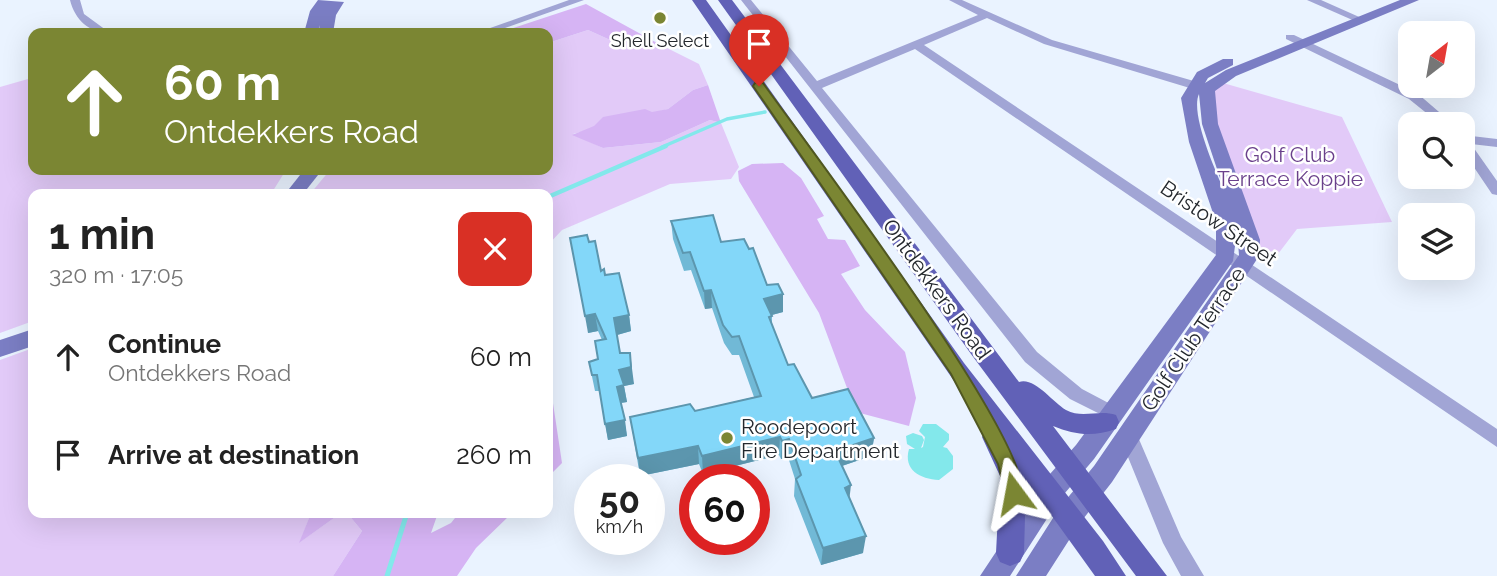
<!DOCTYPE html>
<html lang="en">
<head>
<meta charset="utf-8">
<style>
	body { margin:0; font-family:Raleway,sans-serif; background:#f6f6f6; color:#222; height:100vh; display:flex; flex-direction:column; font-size:26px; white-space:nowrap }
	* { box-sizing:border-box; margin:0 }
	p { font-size:23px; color:#767676 }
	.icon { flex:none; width:38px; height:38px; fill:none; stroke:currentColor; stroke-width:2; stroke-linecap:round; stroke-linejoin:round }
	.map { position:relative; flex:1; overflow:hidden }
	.drawer { position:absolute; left:28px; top:189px; width:525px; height:329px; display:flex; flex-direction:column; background:#fff; border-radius:14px; box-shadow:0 7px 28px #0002 }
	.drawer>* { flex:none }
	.hud { position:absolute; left:28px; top:28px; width:525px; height:147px; border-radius:14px; box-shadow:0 7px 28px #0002; background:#7b8633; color:#fff; overflow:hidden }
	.needle { width:46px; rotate:31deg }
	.controls { position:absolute; left:1398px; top:21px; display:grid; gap:14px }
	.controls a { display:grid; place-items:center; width:77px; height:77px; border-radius:14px; background:#fff; box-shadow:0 7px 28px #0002; font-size:35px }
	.speed { position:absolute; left:574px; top:464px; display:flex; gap:14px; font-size:35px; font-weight:700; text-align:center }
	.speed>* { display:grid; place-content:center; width:91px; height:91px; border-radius:50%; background:#fff; box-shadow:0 7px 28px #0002; line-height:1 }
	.speed small { font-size:18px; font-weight:400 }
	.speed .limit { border:10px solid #d22; background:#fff; color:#111 }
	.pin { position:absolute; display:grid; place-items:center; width:60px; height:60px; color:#fff; margin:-72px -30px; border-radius:50% 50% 50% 0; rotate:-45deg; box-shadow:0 0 7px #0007 }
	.pin .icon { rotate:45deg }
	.me { position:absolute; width:77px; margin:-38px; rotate:347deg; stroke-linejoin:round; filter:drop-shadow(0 0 5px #0008) }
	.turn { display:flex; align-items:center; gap:24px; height:147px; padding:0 21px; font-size:32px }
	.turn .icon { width:91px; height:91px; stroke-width:2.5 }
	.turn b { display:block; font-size:49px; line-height:60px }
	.round { display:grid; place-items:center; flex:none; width:74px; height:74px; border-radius:14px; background:#f6f6f6 }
	.head { display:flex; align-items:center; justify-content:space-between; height:119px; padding:0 21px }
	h1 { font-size:42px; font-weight:700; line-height:52px }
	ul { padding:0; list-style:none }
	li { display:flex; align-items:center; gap:21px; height:98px; padding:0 21px }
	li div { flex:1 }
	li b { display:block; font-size:26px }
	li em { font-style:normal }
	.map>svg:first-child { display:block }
	.green { fill:#e2caf8 }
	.forest { fill:#d6b4f4 }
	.water { fill:#83e8eb }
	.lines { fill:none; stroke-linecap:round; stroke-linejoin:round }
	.stream-far2 { stroke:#83e8eb; stroke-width:3.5 }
	.stream-far1 { stroke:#83e8eb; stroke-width:4.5 }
	.stream { stroke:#83e8eb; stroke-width:5 }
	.street { fill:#a1a5d5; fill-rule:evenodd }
	.secondary { fill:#7b7ec4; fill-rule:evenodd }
	.primary { fill:#6161b7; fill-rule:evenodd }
	.wall { fill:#71b9d6 }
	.shaded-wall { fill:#5c96ae }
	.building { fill:#83d7f9; stroke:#5c96ae; stroke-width:2 }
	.route { fill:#7b8633; stroke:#505721; stroke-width:2 }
	.poi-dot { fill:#7b8633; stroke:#fff; stroke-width:2.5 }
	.labels { text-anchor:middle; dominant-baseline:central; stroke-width:5; stroke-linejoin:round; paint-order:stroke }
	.far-poi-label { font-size:18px; fill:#24282d; stroke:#fff }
	.park-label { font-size:21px; fill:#6a408b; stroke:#fff }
	.street-label { font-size:21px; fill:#24282d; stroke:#fff }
	.poi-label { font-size:21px; fill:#24282d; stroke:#fff; text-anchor:start }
</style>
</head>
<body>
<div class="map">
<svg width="1497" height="576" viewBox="0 0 1497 576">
	<rect width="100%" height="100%" fill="#eaf3ff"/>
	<!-- green -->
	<g class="green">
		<polygon points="588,30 628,48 659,44 699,64 708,85 693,90 668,109 573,134 603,148 661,142 710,120 721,123 739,167 731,179 670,184 562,230 548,245 548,194 310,194 330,170 548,170 548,43"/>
		<polygon points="28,79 33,82 33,170 286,170 271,194 33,194 33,321 0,333 0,87"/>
		<polygon points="1216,81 1342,117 1392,222 1297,229 1278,254 1249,256 1207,89"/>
		<polygon points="33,348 33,513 311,513 300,542 341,513 347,513 362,531 333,576 0,576 0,360"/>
	</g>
	<!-- forest -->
	<g class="forest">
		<polygon points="586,4 659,44 628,48 588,30 548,43 548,33 498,33"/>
		<polygon points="708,85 721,123 710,120 661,142 603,148 572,135 594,126 603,117 645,109 652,112 668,109 693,90"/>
		<polygon points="783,163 801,178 824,216 817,219 828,239 845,240 860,266 841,274 865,310 905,352 916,398 909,426 856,412 819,313 739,181 738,171 752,164"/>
		<polygon points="548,370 562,463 548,477 548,369"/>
		<polygon points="311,513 341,513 299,543"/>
		<polygon points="347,513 438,513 431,533 451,523 459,513 512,513 476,548 457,576 333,576 362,531"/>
	</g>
	<!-- water -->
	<path class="water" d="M923,424H936L949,434V440L943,447L947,448L953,456V469L939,480C920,479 903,470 909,449H915L907,444L906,436L913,433L922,436L924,440L921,448L923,447L925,437L919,431Z"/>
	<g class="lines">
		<!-- stream-far2 -->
		<polyline class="stream-far2" points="662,147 727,119 765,112"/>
		<!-- stream-far1 -->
		<polyline class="stream-far1" points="548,197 666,146"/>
		<!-- stream -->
		<polyline class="stream" points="387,576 407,513"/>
		<!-- street -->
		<g class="street">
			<path d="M70,0H80L84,14L110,33C89,33 75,20 70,0Z"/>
			<polygon points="569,0 584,0 491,33 476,33"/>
			<polygon points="741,0 751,0 817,81 978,15 949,0 962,0 1052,40 1211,86 1211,92 1203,92 1044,44 987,18 924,45 1497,429 1497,447 915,49 822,88 1037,352 1082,389 1118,408 1121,413 1118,418 1112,420 1070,399 1025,362"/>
			<polygon points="1307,0 1321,0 1366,20 1357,22"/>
			<polygon points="1286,35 1294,35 1417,93 1453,124 1440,124 1409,99 1286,39"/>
			<polygon points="1463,135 1497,139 1497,147 1471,144 1497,181 1497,195 1492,194 1463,151"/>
			<polygon points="1128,427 1135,430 1181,537 1204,576 1181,576 1163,543 1119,435 1121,430"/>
		</g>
		<!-- secondary -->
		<g class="secondary">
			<polygon points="318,0 344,2 336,15 333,33 319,33 320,25 318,33 304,33 310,11"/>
			<path d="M1400,0H1419L1236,76L1215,91L1218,124L1260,240L1259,256L1112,482L1080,523L1046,576H1016L1060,507L1094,466L1239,255L1237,231L1233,261L1094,459L1059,500L1010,576H980L1041,484L1076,445L1216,255V222L1189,142L1181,98L1197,72L1223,59H1233V65L1208,78L1205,83L1226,70ZM1199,94L1202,124L1224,190C1215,170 1190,113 1199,94Z"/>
			<polygon points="304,170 322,170 303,194 285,194"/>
			<polygon points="33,329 33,346 0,357 0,340"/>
		</g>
		<!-- primary -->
		<g class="primary">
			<polygon points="692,0 706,0 964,363 1103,541 1126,576 1095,576 1026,480 1024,553 1020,562 1010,566 1000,562 996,553 1000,476 982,437 987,429"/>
			<path d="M718,0H732L1019,382C1035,377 1052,402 1066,410C1083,419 1099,409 1116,415L1119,422L1116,429C1093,437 1075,435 1053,426L1167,576H1136L971,354Z"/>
		</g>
	</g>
	<!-- wall -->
	<g class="wall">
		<polygon points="671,221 721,242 767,285 783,294 783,312 772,315 772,326 788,365 812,398 874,438 871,456 842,466 863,553 821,565 794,496 795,479 788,457 781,459 779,455 703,474 699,464 640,476 630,417 695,411 754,397 739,355 732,355 724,343 712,308 705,309 691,270 684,271 673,239"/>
		<polygon points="589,242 601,271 605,275 629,315 631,331 617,335 620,353 634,384 624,386 627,402 621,403 627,436 608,440 600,391 595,391 589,362 598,359 602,340 598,331 588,333"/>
	</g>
	<!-- shaded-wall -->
	<g class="shaded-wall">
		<polygon points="711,290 712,308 705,309 704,291"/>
		<polygon points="783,294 783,312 764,317 764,299"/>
		<polygon points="595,314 598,331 588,333 585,316"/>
		<polygon points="629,315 631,331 617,335 614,318"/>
		<polygon points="630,353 634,384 624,386 627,402 620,403 617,387 619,370"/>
		<polygon points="625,420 627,436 608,440 605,424"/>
		<polygon points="780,437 779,455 703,474 702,456"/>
		<polygon points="874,438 871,456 833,469 835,451"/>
		<polygon points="789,439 788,457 781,459 782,441"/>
		<polygon points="698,446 699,464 640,476 638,458"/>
		<polygon points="851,485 849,502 845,488"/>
		<polygon points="866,536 863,553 821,565 823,548"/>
	</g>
	<!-- building -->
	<g class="building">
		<polygon points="713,215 721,242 744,239 749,249 753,248 767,285 778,284 783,294 764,299 772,316 769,317 788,365 794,364 812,398 848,389 874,438 835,451 851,485 845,488 866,536 823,548 796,479 801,475 789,439 782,441 780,437 702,456 698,446 638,458 630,417 690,404 695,411 761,396 739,336 732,337 723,325 711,290 704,291 690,252 683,253 671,221"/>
		<polygon points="587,235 589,242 595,241 601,271 604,269 605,275 619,273 629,315 614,318 620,353 630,353 631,367 619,370 624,385 617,387 625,420 605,424 597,375 592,375 589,362 598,359 595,341 606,339 595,314 585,316 570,238"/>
	</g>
	<!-- route -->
	<path class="route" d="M755,83H763C801,137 1043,454 1021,499L1014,502L1007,499L998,464L951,374L753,86Z"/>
	<!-- markers -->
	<g class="poi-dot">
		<circle cx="660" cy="18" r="7"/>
		<circle cx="727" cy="438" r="7"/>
	</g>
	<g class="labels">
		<!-- far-poi labels -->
		<g class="far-poi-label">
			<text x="660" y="40">Shell Select</text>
		</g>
		<!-- park labels -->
		<g class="park-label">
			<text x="1290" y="154">Golf Club<tspan x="1290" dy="24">Terrace Koppie</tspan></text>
		</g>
		<!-- street labels -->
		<g class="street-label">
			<text transform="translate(1219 223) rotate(34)">Bristow Street</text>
			<text transform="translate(937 289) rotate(54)">Ontdekkers Road</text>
			<text transform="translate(1193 339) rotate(-56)">Golf Club Terrace</text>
		</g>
		<!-- poi labels -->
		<g class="poi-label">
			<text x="741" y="426">Roodepoort<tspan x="741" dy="24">Fire Department</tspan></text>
		</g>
	</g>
</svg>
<div class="controls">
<a><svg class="needle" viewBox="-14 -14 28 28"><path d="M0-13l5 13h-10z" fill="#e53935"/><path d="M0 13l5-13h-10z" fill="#767676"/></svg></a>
<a><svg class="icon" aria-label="search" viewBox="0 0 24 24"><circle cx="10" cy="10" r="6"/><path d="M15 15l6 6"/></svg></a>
<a><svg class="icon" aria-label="layers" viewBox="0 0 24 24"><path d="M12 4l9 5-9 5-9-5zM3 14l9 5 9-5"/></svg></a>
</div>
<div class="speed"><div>50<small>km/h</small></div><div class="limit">60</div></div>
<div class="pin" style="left:759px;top:86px;background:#d93025"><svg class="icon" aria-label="arrive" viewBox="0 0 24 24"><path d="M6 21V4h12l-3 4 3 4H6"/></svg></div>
<svg class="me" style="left:1014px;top:493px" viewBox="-20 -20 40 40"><path d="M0-17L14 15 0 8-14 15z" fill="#7b8633" stroke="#fff" stroke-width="4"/></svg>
<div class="hud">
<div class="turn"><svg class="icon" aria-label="ahead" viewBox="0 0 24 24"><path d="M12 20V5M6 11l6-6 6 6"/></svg><div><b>60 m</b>Ontdekkers Road</div></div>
</div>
<section class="drawer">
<div class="head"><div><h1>1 min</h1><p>320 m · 17:05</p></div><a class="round" style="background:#d93025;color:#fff"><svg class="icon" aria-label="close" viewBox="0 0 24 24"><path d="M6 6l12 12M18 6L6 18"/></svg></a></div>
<ul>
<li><svg class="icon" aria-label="ahead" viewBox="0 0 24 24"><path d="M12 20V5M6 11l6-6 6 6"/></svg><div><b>Continue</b><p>Ontdekkers Road</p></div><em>60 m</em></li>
<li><svg class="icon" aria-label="arrive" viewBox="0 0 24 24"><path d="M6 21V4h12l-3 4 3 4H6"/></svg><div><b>Arrive at destination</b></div><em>260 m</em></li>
</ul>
</section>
</div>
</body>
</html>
